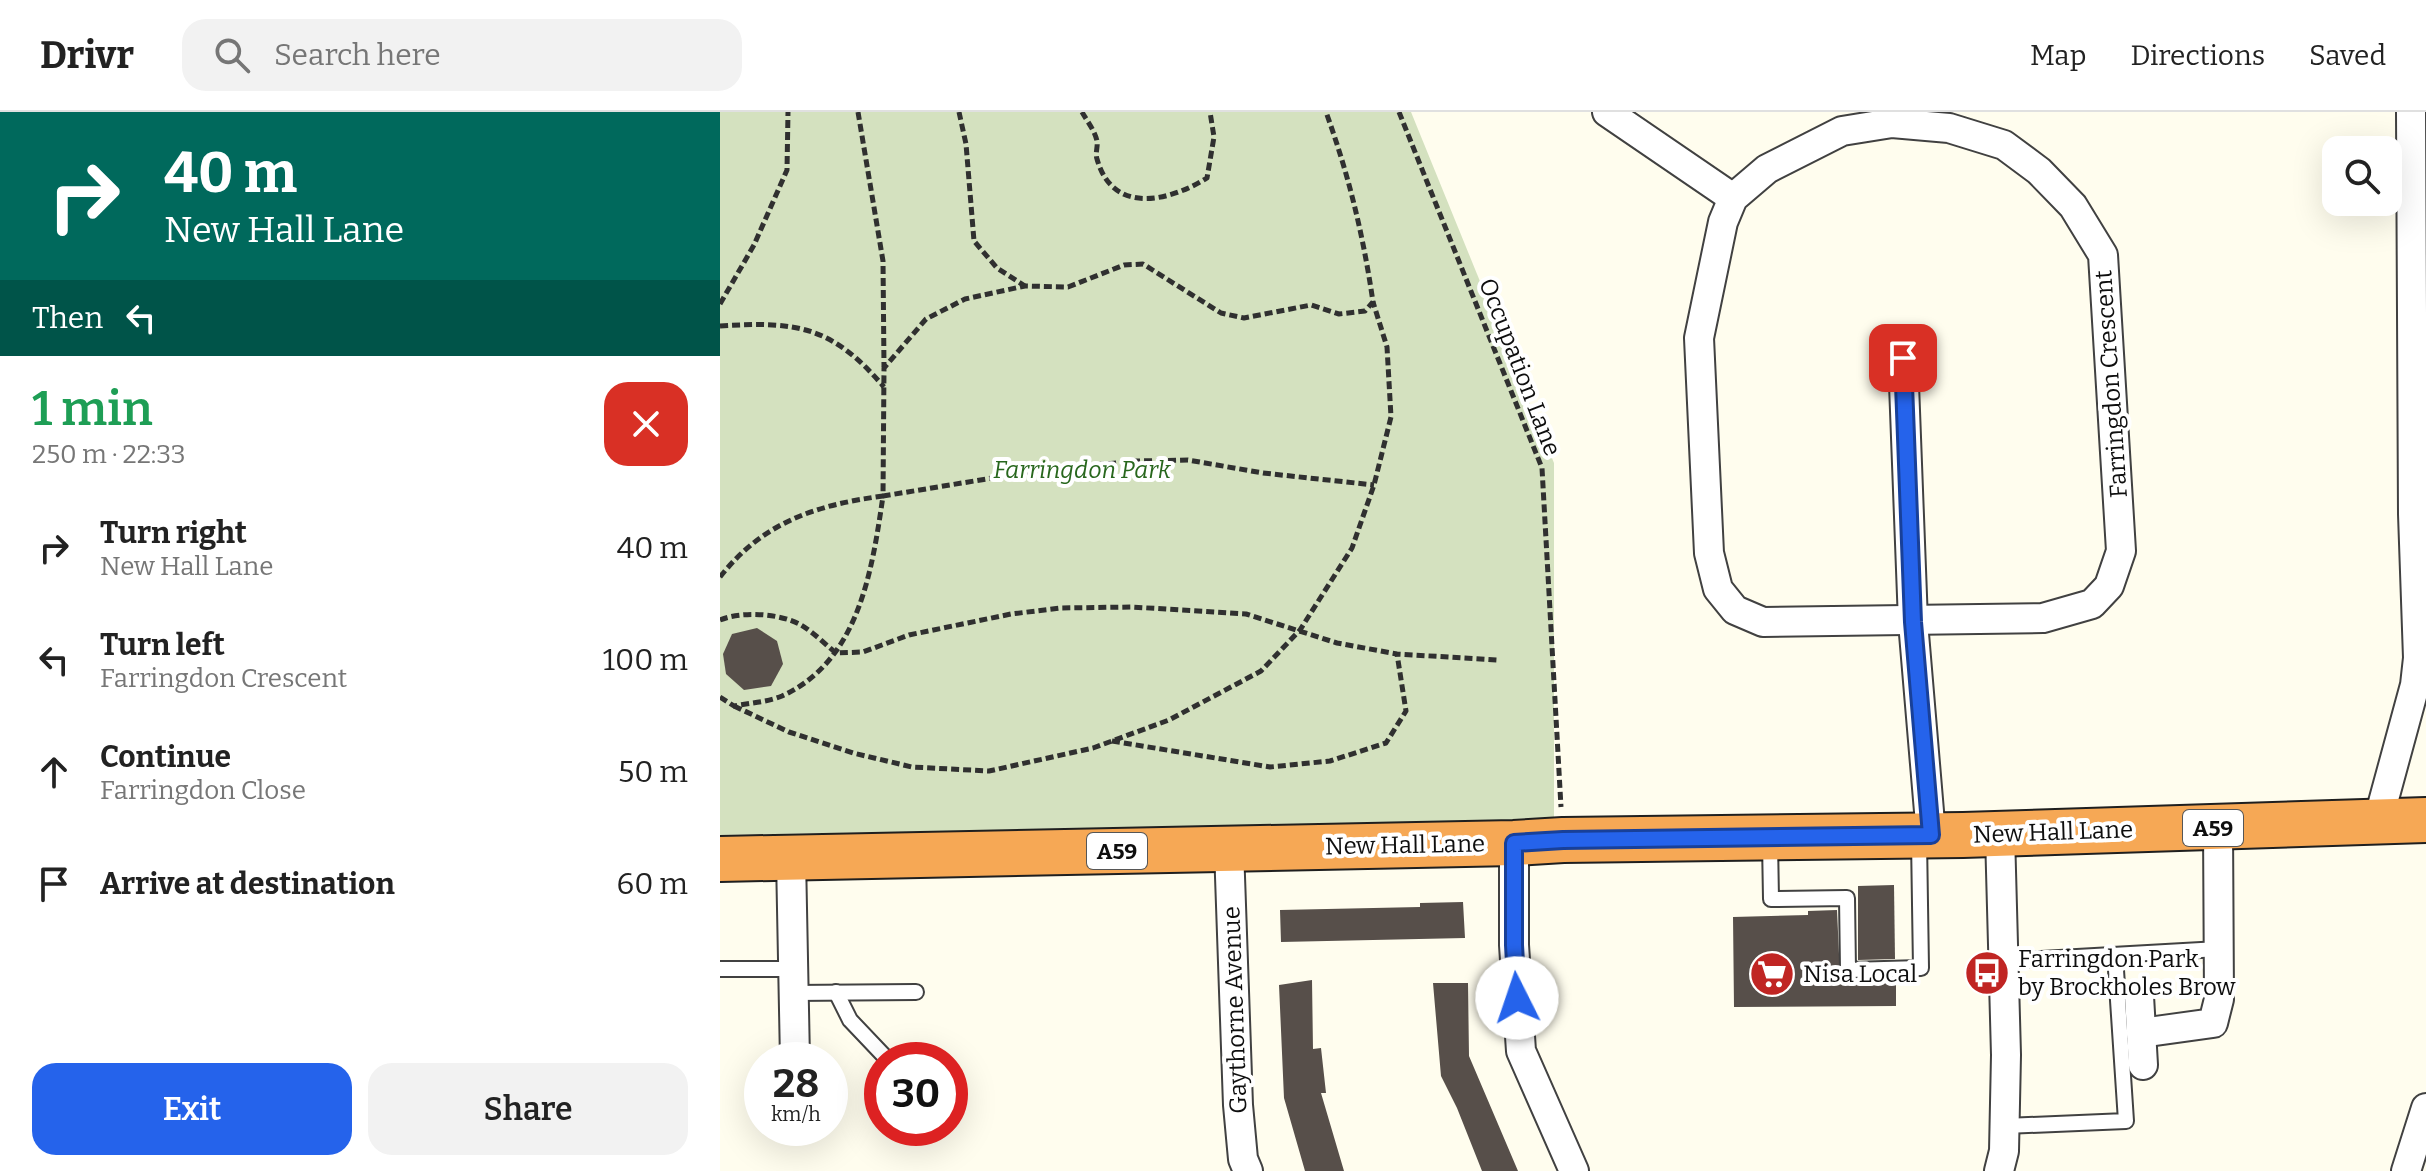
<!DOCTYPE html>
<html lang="en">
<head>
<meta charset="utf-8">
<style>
	body { margin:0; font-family:Bitter,serif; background:#f2f2f2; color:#222; height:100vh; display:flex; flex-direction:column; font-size:30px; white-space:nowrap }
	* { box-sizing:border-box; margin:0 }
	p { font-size:26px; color:#767676 }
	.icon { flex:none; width:44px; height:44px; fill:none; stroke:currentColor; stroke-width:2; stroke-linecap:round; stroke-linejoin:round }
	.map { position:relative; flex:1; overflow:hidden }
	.side { display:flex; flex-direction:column; background:#fff; width:720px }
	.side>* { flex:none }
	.hud { background:#00695c; color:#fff; overflow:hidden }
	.controls { position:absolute; left:1602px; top:24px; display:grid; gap:16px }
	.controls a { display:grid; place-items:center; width:80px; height:80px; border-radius:16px; background:#fff; box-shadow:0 8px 32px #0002; font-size:40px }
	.speed { position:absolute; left:24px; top:930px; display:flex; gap:16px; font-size:40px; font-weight:700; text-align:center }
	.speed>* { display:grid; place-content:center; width:104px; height:104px; border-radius:50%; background:#fff; box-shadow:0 8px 32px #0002; line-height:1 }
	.speed small { font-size:20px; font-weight:400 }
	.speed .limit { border:12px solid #d22; background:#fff; color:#111 }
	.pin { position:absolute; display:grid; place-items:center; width:68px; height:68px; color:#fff; margin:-34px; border-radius:16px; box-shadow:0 4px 12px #0006 }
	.me { position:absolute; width:88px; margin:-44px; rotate:356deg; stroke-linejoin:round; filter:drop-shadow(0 0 6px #0008) }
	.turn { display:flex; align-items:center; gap:28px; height:168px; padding:0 32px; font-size:36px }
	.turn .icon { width:104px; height:104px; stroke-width:2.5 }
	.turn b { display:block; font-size:56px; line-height:68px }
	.then { display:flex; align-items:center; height:76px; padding:0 32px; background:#0003; gap:16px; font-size:30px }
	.round { display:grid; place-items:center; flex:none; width:84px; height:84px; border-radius:24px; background:#f2f2f2 }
	.overview { display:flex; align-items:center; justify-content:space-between; height:136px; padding:0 32px }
	h1 { font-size:48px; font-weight:600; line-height:60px; color:#1e9e55 }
	.cta { display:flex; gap:16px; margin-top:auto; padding:16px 32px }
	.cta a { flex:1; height:92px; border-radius:24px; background:#2563eb; color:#fff; font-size:32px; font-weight:600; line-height:92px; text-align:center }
	.cta a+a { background:#f2f2f2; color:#222 }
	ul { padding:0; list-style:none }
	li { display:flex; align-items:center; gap:24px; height:112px; padding:0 32px }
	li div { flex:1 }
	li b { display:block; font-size:30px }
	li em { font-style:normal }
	header { display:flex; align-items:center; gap:48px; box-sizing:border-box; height:112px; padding:0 40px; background:#fff; border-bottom:2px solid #e0e0e0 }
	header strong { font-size:38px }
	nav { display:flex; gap:44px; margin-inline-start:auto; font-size:28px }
	.search { width:560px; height:72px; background:#f2f2f2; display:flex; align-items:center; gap:20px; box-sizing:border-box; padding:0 28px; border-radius:24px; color:#767676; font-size:30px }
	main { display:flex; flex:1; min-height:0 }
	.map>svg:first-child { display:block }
	.cemetery { fill:#d4e1bf }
	.building { fill:#574f4a }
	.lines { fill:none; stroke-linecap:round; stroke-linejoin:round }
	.lane-casing { stroke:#414141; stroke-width:18 }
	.street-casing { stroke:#414141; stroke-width:32 }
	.highway-casing { stroke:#1f1f1f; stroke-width:48 }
	.path { stroke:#303030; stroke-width:5; stroke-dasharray:8 4; stroke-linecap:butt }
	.lane { stroke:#fff; stroke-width:14 }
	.street { stroke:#fff; stroke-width:28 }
	.highway { stroke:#f6a855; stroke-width:44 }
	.route-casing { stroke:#184099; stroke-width:20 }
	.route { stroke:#2563eb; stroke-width:14 }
	.labels { text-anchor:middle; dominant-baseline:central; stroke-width:8; stroke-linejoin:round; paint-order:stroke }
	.shield { fill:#fff; stroke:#565656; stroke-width:2 }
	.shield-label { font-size:22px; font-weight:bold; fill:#0e0e0e }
	.street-label { font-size:24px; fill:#0e0e0e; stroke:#fff }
	.park-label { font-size:24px; font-style:italic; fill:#28671d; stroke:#fff }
	.poi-label { font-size:24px; fill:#0e0e0e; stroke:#fff; text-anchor:start }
</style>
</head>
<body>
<header>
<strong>Drivr</strong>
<div class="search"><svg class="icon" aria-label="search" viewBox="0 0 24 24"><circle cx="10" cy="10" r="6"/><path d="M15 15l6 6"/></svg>Search here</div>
<nav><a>Map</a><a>Directions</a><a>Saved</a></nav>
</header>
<main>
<section class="side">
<div class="hud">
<div class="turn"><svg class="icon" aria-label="right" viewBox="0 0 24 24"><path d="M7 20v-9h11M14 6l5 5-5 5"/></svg><div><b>40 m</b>New Hall Lane</div></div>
<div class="then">Then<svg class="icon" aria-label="left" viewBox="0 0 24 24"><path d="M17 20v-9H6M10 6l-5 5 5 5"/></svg></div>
</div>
<div class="overview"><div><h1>1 min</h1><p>250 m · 22:33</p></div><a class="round" style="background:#d93025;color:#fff"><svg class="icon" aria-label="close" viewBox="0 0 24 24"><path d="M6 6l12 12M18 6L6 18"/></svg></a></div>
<ul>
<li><svg class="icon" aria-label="right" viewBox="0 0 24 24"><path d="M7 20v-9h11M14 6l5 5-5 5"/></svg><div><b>Turn right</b><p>New Hall Lane</p></div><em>40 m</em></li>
<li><svg class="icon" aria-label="left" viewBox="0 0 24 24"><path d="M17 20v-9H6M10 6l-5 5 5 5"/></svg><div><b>Turn left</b><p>Farringdon Crescent</p></div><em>100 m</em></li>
<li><svg class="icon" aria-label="ahead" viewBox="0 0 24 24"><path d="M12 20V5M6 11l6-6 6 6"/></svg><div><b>Continue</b><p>Farringdon Close</p></div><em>50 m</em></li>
<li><svg class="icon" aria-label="arrive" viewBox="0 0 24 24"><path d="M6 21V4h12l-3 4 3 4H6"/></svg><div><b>Arrive at destination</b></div><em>60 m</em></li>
</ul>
<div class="cta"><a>Exit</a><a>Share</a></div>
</section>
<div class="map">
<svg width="1706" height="1059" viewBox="0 0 1706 1059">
	<rect width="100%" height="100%" fill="#fffdee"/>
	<!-- cemetery -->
	<polygon class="cemetery" points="0,0 691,0 834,351 834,709 0,723"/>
	<!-- building -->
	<g class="building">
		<polygon points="37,516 57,529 63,552 51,574 24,578 6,562 3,542 12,522"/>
		<polygon points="1174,773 1175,847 1138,848 1138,774"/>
		<polygon points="743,790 745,826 561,830 560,798 700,795 700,791"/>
		<polygon points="1117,798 1120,864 1128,868 1176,867 1176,894 1014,895 1013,805 1088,803 1088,799"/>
		<polygon points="592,868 593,937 601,936 606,981 601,981 624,1059 585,1059 564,986 559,873"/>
		<polygon points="713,871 748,871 749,944 798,1059 762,1059 737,996 721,964"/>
	</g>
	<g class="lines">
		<!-- lane casing -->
		<g class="lane-casing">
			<g id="lane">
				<polyline points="1050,730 1051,787 1127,786 1128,858 1201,856 1199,728"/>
				<polyline points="1284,849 1499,837"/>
				<polyline points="0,857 73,857"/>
				<polyline points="116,880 130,908 168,948"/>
				<polyline points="73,881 196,880"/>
				<polyline points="1285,1014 1406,1009 1395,843"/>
			</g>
		</g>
		<!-- street casing -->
		<g class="street-casing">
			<g id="street">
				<polyline points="887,0 1013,86"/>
				<polygon points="1172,11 1229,16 1284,33 1319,59 1353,94 1383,143 1401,439 1389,474 1372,492 1323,506 1043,510 1015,498 998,477 989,441 979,226 1003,110 1013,86 1047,57 1122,19"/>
				<polyline points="1183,246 1193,510 1211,723"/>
				<polyline points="1658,709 1695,573 1698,546 1693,402 1691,0"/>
				<polyline points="794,731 794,833 801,939 854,1059"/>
				<polyline points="509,736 518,993 523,1047 528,1059"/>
				<polyline points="71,746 75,948"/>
				<polyline points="1419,884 1423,953"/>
				<polyline points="1421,921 1493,911 1499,887 1498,715"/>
				<polyline points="1279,1059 1284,1039 1286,943 1280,722"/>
				<polyline points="1686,1059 1706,996"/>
			</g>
		</g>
		<!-- highway casing -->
		<g class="highway-casing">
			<polyline id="highway" points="0,747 794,731 843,728 1243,723 1706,708"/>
		</g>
		<!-- path -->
		<g class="path">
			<polyline points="138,0 163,149 164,255"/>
			<polyline points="239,0 246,32 254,129 277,156 305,174"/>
			<path d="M362,0C367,9 375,19 377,29C378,35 375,41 377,47C393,104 450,89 487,66L494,25L490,0"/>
			<polyline points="679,0 822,356 841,695"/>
			<polyline points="0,192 34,133 67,58 68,0"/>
			<path d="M0,214C77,209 112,214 164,275"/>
			<path d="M0,465C43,410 96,393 163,384L164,256L206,207L245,187L305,174L348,175L404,153L423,152L501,201L524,206L591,193L619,202L645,199L653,190C643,122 629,64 606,0"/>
			<path d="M0,508C22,499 59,501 81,513C93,520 105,532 116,541L143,540L189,523L291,502L341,496L412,495L526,502L617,531L677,542L778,548"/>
			<path d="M0,585L14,594C29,591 48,590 62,584C139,549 152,459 163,384L321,358L417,349L468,348L543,361L654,373"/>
			<polyline points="14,594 69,620 133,641 192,655 269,659 373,636 449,608 541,559 580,518 632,436 654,373 671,305 667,235 653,190"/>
			<polyline points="392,629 550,655 610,649 666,631 686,599 677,542"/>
		</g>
		<!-- lane -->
		<use href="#lane" class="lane"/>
		<!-- street -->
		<use href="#street" class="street"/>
		<!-- highway -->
		<use href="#highway" class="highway"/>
	</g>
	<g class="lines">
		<!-- route casing -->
		<g class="route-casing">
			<polyline id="route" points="797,886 794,833 794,731 843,728 1211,723 1193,510 1183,246"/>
		</g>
		<!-- route -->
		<use href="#route" class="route"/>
	</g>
	<!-- icons -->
	<defs>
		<g id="bus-disc" transform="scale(2.3)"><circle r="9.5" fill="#c02523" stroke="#fff"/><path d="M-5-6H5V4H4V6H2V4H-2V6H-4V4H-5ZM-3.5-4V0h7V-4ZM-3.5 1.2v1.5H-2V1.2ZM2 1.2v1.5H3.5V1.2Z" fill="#fff"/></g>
		<g id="supermarket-disc" transform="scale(2.3)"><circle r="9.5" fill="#c02523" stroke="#fff"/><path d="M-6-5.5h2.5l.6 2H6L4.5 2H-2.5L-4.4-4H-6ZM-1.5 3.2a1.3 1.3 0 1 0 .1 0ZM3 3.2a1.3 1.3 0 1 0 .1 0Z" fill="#fff"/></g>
	</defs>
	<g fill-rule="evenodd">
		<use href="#bus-disc" x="1267" y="861"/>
		<use href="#supermarket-disc" x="1052" y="862"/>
	</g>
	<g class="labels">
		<!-- shield labels -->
		<g class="shield">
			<rect x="1463" y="698" width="60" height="36" rx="6"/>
			<rect x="367" y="721" width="60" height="36" rx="6"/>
		</g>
		<g class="shield-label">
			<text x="1493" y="716">A59</text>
			<text x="397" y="739">A59</text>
		</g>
		<!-- street labels -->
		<g class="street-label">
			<text transform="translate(800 255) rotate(69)">Occupation Lane</text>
			<text transform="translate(1391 272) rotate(-94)">Farringdon Crescent</text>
			<text transform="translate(1333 720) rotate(-2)">New Hall Lane</text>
			<text transform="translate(685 733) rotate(-1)">New Hall Lane</text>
			<text transform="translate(515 898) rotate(-92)">Gaythorne Avenue</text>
		</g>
		<!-- park labels -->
		<g class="park-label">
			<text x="362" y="358">Farringdon Park</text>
		</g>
		<!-- poi labels -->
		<g class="poi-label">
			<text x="1298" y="847">Farringdon Park<tspan x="1298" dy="28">by Brockholes Brow</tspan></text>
			<text x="1083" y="862">Nisa Local</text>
		</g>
	</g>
</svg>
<div class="controls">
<a><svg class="icon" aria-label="search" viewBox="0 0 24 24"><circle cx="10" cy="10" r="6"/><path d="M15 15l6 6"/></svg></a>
</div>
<div class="speed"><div>28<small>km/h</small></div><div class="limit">30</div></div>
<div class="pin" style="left:1183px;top:246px;background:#d93025"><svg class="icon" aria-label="arrive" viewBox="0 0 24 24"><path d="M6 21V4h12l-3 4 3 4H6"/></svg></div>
<svg class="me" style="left:797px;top:886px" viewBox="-20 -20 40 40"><circle r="19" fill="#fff"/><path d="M0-13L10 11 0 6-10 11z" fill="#2563eb"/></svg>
</div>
</main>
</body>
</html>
